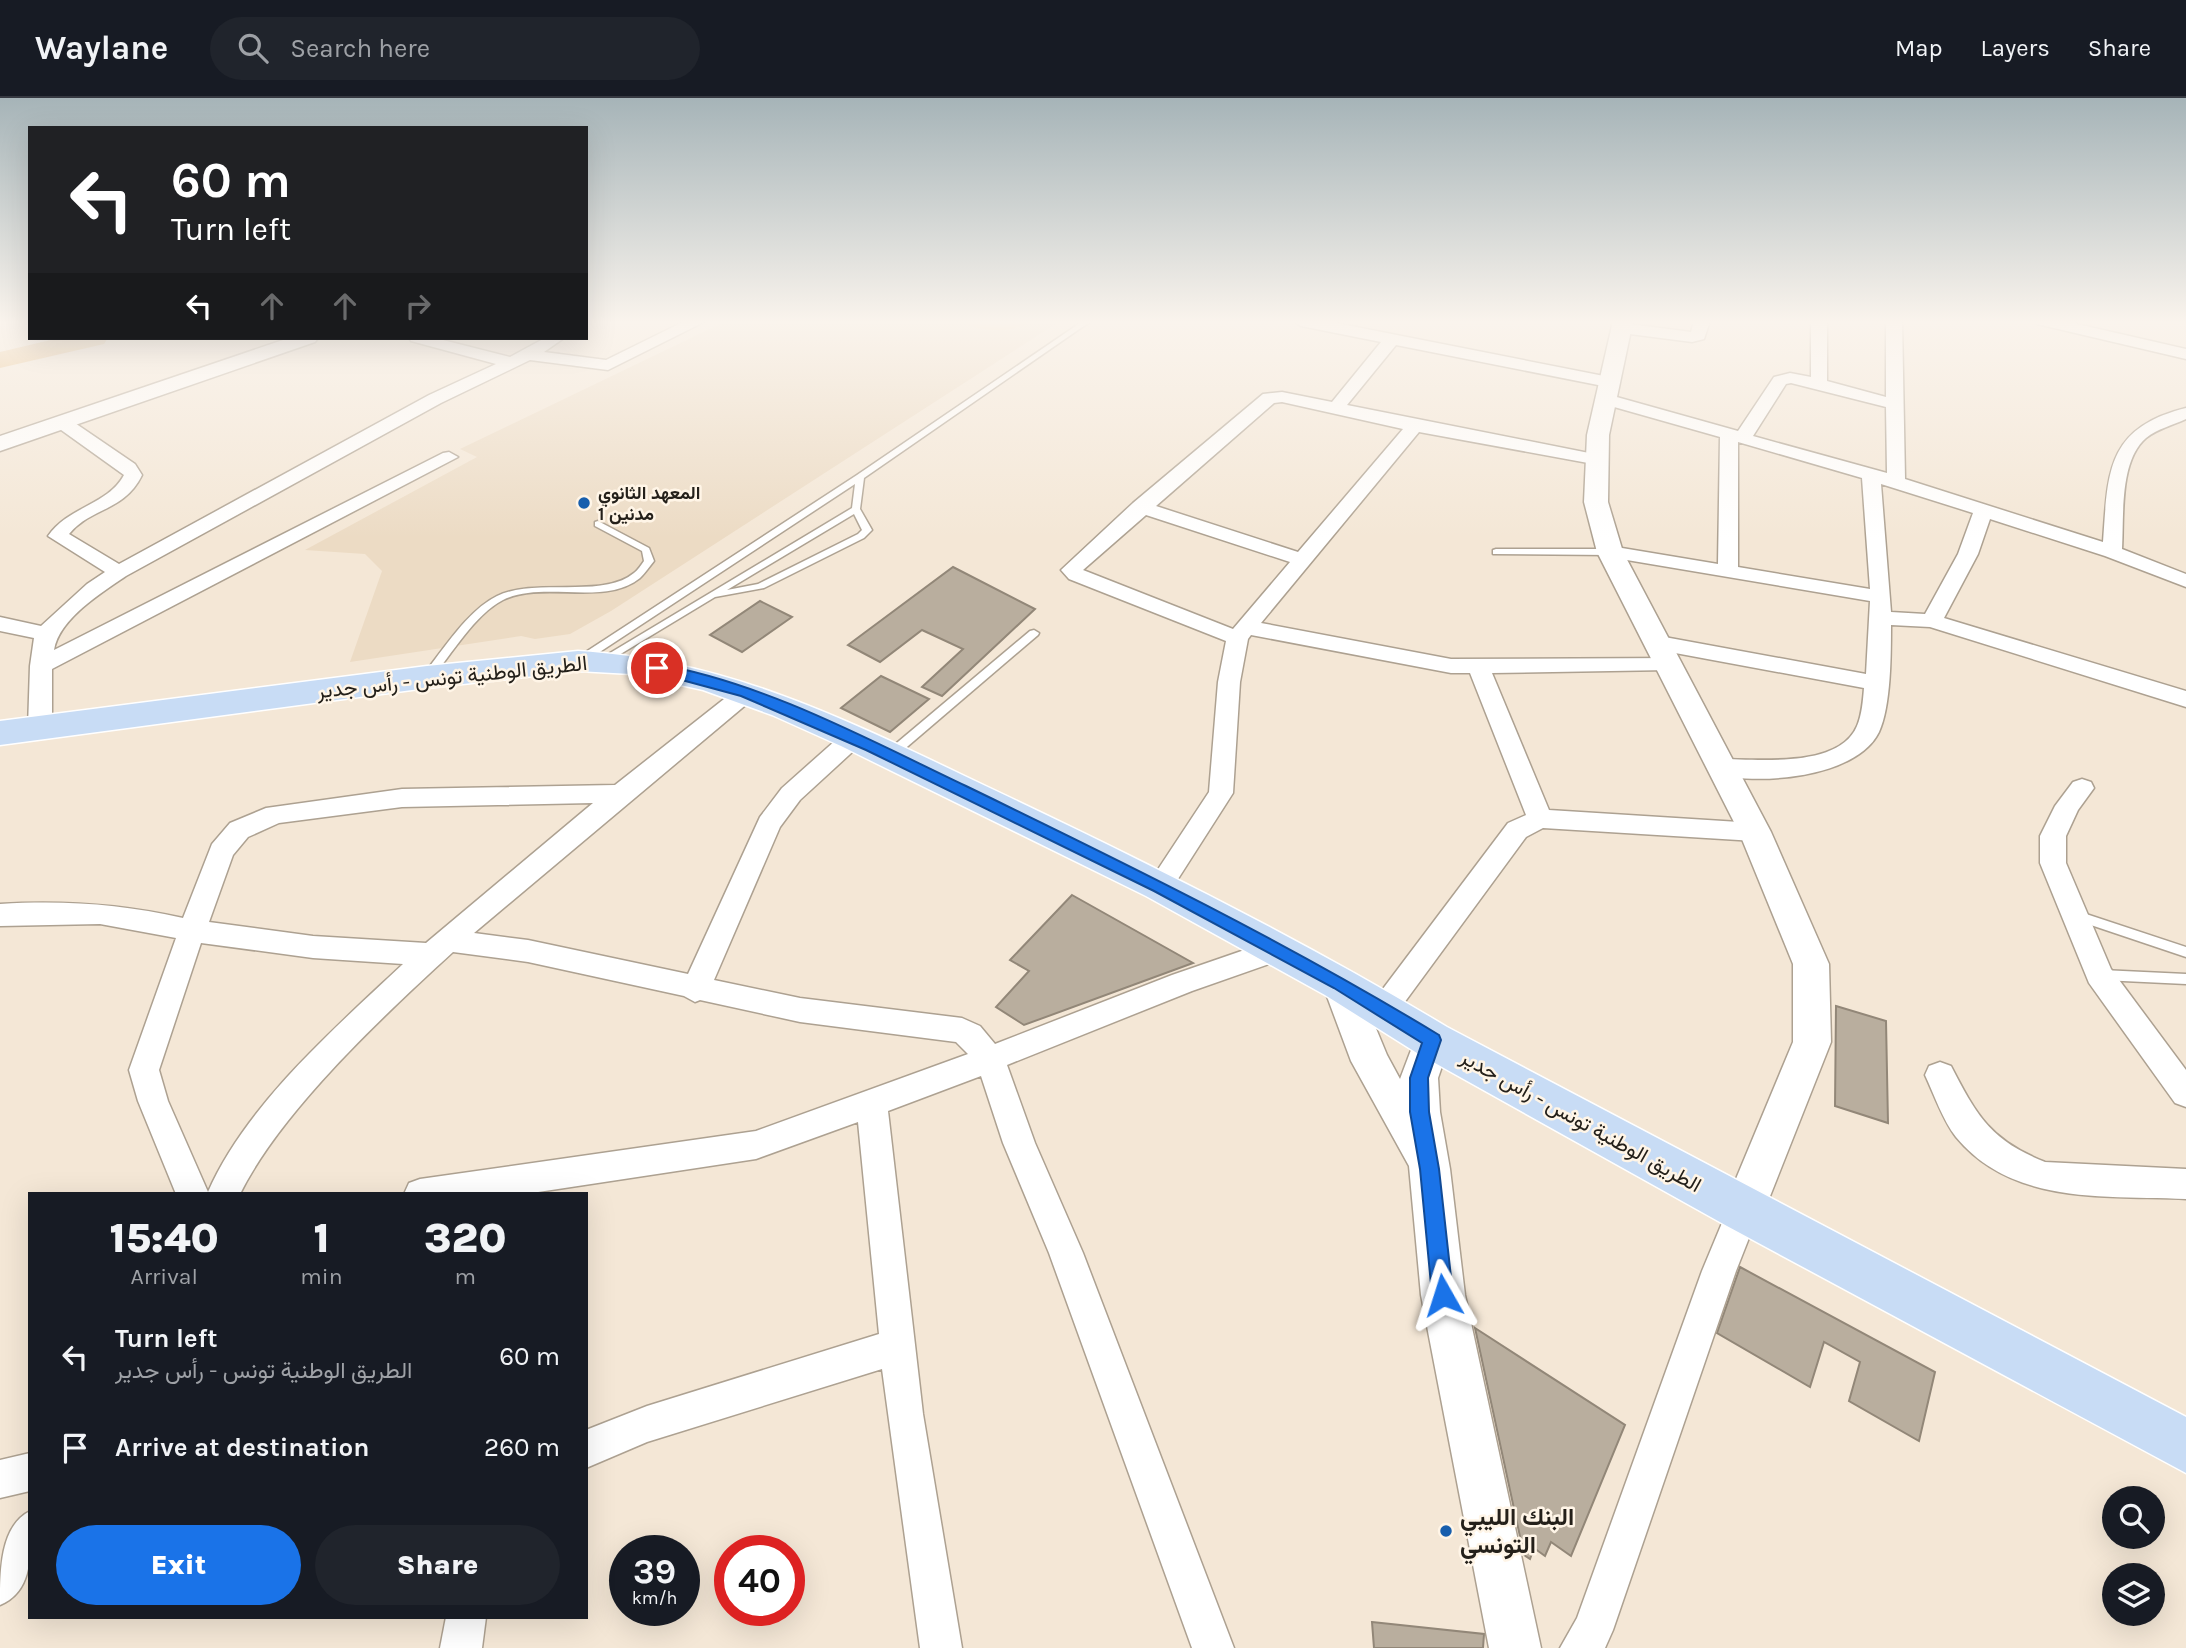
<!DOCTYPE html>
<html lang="en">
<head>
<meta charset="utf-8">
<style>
	body { margin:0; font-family:Karla,Vazirmatn,sans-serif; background:#20242c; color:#f1f3f6; height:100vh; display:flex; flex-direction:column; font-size:26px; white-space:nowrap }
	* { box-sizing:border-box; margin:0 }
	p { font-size:23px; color:#9ea1a6 }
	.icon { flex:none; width:38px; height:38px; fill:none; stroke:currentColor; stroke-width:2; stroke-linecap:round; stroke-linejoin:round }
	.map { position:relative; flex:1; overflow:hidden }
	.drawer { position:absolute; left:28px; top:1094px; width:560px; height:427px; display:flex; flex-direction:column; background:#171b24; border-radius:0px; box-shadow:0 7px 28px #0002 }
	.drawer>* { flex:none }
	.hud { position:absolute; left:28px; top:28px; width:560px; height:214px; border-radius:0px; box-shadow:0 7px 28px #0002; background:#202124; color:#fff; overflow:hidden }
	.tools { position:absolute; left:2102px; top:1388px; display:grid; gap:14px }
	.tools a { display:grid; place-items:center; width:63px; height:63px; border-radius:50%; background:#171b24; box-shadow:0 7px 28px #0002; font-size:35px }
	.speed { position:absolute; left:609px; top:1437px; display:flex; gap:14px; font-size:35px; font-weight:700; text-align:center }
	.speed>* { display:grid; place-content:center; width:91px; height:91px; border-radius:50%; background:#171b24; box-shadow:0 7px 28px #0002; line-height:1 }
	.speed small { font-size:18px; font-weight:400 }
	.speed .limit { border:10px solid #d22; background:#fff; color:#111 }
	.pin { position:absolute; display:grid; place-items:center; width:60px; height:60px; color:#fff; margin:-30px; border:4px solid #fff; border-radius:50%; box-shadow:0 2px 7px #0007 }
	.me { position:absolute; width:77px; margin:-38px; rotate:354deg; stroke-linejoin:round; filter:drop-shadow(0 0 5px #0008) }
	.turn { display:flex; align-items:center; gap:24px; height:147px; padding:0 28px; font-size:32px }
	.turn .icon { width:91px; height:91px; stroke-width:2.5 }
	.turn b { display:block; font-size:49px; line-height:60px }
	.lanes { display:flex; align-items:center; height:66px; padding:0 28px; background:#0003; justify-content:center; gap:35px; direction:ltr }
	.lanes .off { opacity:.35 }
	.eta { display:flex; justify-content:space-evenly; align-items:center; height:119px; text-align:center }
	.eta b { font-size:42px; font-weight:800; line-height:49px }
	.action { display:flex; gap:14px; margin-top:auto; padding:14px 28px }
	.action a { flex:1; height:80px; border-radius:42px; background:#1a73e8; color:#fff; font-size:28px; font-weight:800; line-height:80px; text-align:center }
	.action a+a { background:#20242c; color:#f1f3f6 }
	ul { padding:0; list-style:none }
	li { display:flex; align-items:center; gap:21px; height:91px; padding:0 28px }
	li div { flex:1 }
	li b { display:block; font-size:26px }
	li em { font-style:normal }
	header { display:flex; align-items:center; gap:42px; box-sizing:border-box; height:98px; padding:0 35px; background:#171b24; border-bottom:2px solid #363941 }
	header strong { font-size:33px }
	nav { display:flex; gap:38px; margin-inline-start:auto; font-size:24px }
	.search { width:490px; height:63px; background:#20242c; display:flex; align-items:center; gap:18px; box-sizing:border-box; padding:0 24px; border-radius:38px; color:#9ea1a6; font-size:26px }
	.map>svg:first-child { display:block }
	.built { fill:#ecdbc4 }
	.green { fill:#fad094 }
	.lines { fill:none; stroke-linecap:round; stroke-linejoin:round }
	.river { fill:#e3b471; fill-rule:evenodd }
	.building { fill:#b9ae9e; stroke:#928778; stroke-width:2 }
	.service-casing { stroke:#ada191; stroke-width:3 }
	.minor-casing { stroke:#ada191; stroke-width:3 }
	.tertiary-casing { stroke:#ada191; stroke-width:3 }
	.primary-casing { stroke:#fff; stroke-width:3 }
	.service { fill:#fff; fill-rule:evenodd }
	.minor { fill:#fff; fill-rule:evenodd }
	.tertiary { fill:#fff; fill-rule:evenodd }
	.primary { fill:#c8dcf5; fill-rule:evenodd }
	.route { fill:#1a73e8; stroke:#114b97; stroke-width:2 }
	.poi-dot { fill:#175ead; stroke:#fff5e7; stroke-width:2.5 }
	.labels { text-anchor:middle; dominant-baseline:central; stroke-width:5; stroke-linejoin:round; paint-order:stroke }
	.far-poi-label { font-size:18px; font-weight:bold; fill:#24201a; stroke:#fff5e7; text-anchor:start }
	.street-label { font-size:21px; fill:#24201a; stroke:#fff5e7 }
	.near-poi-label { font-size:24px; font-weight:bold; fill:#24201a; stroke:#fff5e7; text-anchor:start }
</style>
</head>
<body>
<header>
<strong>Waylane</strong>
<div class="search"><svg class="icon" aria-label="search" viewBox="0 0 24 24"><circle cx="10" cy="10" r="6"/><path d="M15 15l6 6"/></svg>Search here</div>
<nav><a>Map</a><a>Layers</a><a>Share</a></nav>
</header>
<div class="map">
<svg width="2186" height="1550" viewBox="0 0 2186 1550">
	<rect width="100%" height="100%" fill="#f4e7d6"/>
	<!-- built -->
	<polygon class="built" points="726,223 1060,223 611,513 570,536 535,541 521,538 350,564 382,473 365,456 305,452 477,359 460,351"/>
	<!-- green -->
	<path class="green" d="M955,223H1031C1006,238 982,232 955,223Z"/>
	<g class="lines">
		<!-- river -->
		<polygon class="river" points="59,240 108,240 104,246 0,270 0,254"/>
	</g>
	<!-- building -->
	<g class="building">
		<polygon points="953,469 1035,511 942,598 922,589 963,551 922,532 880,564 848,547"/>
		<polygon points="760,503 792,519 742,554 710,537"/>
		<polygon points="881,578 929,601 890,634 841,610"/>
		<polygon points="1072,797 1193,865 1024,927 996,909 1029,873 1010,862"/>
		<polygon points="1836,908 1886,923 1888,1025 1835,1008"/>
		<polygon points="1740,1169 1935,1274 1919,1343 1849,1303 1860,1264 1824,1244 1810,1289 1717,1235"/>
		<polygon points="1475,1230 1625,1327 1571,1458 1551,1444 1545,1458 1534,1450 1530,1461 1524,1457"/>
		<polygon points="1372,1524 1484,1536 1483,1550 1374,1550"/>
	</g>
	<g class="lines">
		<!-- service casing -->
		<g class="service-casing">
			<g id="service">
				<path d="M1083,223H1091L864,380L860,411L872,432L864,440L764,490L715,499L604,566H596L595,564L852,410L855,386L583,565H575V561L857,377ZM854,416L862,432L858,436L758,486L727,492Z"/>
				<path d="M598,423L649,450L654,463C650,468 645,475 640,480C604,509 544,482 503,502C475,516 451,557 431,581H423L422,579L423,577C443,552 468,512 497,498C537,479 603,501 634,475C638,472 641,467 644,463L642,453L595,428V424Z"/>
				<polygon points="1496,451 1610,451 1615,454 1610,457 1493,456 1493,452"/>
				<polygon points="1034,532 1039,535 1038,537 894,660 886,660 884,657 886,654 1030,533"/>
				<polygon points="2077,813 2186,849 2186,859 2073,821 2071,818 2073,815"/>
				<polygon points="2102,872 2186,876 2186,886 2102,882 2097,881 2095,877 2097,873"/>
			</g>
		</g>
		<!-- minor casing -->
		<g class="minor-casing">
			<g id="minor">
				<path d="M685,223H706L608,272L530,262L441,305L126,478C101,495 59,521 54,552L443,355L449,354L458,359L52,571V630L48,636H32L28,630L30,568L34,540L0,533V519L41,528L87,486L105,474L48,438C69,408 108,407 124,377L57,329L54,325L57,321H69L135,366L142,377C124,414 91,409 69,436L119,466L429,297L496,266L411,243L409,240H435L510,259L545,240H564L544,254L606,262Z"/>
				<path d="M1293,223H1326L1614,280L1616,284L1608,289L1396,247L1347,307L1599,357L1608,362L1599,367L1419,334L1261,525L1451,561L1677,560L1680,565L1677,570L1669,572L1492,575L1549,712L1755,725L1764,727L1768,734L1764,741L1755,743L1543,730L1526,739L1393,920L1383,924L1373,920L1369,912L1373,904L1508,725L1526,717L1470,575H1451L1251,537L1248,541L1240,584L1233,695L1169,795L1160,798L1151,795L1147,788L1209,694L1218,584L1226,543L1069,481L1061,472L1133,405L1263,296L1282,294L1332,304L1381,244L1301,228ZM1282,304L1403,331L1298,454L1156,408L1274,305ZM1146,417L1290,464L1233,531L1083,472Z"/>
				<polygon points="1694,223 1710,223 1704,241 1692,244 1622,235 1614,230 1622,225 1691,234"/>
				<path d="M1811,223H1827V283L1886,299V223H1902L1905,381L2103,444C2108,374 2106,330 2186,310V321C2173,327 2157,331 2146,340C2119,363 2124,419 2122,451L2186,476V489L2105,458L1990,421L1978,456L1944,520L2186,593V609L1930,529L1891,527C1891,556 1891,608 1879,634C1856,681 1755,688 1710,675L1707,669L1710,663L1719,661C1756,661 1839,671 1857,628C1862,617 1863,602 1864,590L1659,552L1651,550L1648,545L1651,540L1659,538L1866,576L1870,503L1603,458L1600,454L1603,450L1610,448L1718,466L1720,339L1600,305L1597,301L1606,296L1738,333L1774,279L1790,275L1811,279ZM1791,285L1886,309L1887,375L1753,338L1786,286ZM1738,344L1862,380L1870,491L1738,469ZM1881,386L1973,415L1958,456L1925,516L1891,514Z"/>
				<polygon points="2035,223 2064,223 2186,251 2186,261 2037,226"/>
				<path d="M746,588L754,590L757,595L754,600L474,835L528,842L688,876L760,719L782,690L845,634H861L865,640L861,646L800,702L780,729L714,882L800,900L962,920L980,928L995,946L1172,877L1276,841L1286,844L1290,852L1286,860L1192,893L1007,967L1035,1045L1083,1155L1234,1550H1192L1049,1155L1003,1045L981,978L888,1013L923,1316L962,1550H920L882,1271L647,1344L586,1370V1332L647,1308L879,1236L858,1024L756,1061L525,1096H404L409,1085L420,1081L756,1033L968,956L956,944L800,924L700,902L695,904L684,898L528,864L453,854C384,917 281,1013 240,1096H176L138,1003L129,972L176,840L100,826L0,828V806C64,802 121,806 183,820L212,746L230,725L266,710L402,691L615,687L738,590ZM593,705L426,845L313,838L209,824L233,757L248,739L279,725L402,709ZM201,845L313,860L403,866C334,931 246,1007 208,1094L168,1003L159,972Z"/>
				<polygon points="2082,681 2091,684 2094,690 2078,712 2066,738 2066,765 2111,871 2186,972 2186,1009 2175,1005 2089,885 2040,765 2040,738 2055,708 2073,684"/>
				<path d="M1940,964L1951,968C1977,1018 1990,1042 2045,1064L2186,1071V1101C2106,1097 2013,1108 1956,1039C1943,1023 1934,996 1925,977L1929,968Z"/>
				<polygon points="1744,1097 1756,1101 1760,1112 1736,1173 1613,1532 1605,1550 1560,1550 1577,1520 1702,1173 1732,1101"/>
				<polygon points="30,1355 30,1393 0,1400 0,1362"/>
				<path d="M30,1413C30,1446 37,1492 0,1507C0,1473 0,1428 30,1413Z"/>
				<polygon points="446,1519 486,1519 482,1550 440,1550"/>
			</g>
		</g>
		<!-- tertiary casing -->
		<g class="tertiary-casing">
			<g id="tertiary">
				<polygon points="1613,223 1633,223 1609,337 1608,404 1623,454 1771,734 1829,866 1831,944 1759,1126 1744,1132 1729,1126 1723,1112 1793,944 1793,866 1739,734 1597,454 1584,404 1587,337"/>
				<polygon points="289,240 318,240 315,244 0,353 0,338"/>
				<polygon points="1340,870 1353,875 1387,957 1400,981 1419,931 1432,926 1445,931 1451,942 1438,980 1440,1014 1450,1071 1465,1197 1541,1550 1489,1550 1421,1197 1409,1068 1351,963 1322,885 1327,875"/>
			</g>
		</g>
		<!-- primary casing -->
		<g class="primary-casing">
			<path id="primary" d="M578,553C739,562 868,633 1011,700C1160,771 1306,844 1447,929L2186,1319V1375L1727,1128L1417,955L1325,897L1146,798L841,648L772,617L703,592L631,576L578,573L427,590L0,647V623L427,568Z"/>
		</g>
		<!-- service -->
		<use href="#service" class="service"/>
		<!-- minor -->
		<use href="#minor" class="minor"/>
		<!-- tertiary -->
		<use href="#tertiary" class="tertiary"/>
		<!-- primary -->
		<use href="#primary" class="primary"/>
	</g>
	<!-- sky -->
	<linearGradient id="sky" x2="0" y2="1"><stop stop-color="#a6b4b8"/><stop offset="0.51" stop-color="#faf4ed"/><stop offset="1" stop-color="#faf4ed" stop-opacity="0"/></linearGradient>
	<rect width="2186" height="440" fill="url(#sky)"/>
	<!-- route -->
	<path class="route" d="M657,566C765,585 867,641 966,688C1127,766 1286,844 1439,937L1441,942L1428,980L1429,1014L1439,1071L1453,1197L1450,1204L1443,1207L1435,1204L1432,1197L1420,1071L1410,1014V980L1422,945L1334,890L1154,793L866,652L741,598L652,574V567Z"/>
	<!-- markers -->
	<g class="poi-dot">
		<circle cx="584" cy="405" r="7"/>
		<circle cx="1446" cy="1433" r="7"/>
	</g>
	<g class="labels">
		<!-- far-poi labels -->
		<g class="far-poi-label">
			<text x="598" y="395">المعهد الثانوي<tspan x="598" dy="21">مدنين 1</tspan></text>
		</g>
		<!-- street labels -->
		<g class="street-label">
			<text transform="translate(452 579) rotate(-6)">الطريق الوطنية تونس - رأس جدير</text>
			<text transform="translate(1581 1023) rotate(29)">الطريق الوطنية تونس - رأس جدير</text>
		</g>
		<!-- near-poi labels -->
		<g class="near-poi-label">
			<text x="1460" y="1419">البنك الليبي<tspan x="1460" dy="28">التونسي</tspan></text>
		</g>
	</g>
</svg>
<div class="tools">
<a><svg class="icon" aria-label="search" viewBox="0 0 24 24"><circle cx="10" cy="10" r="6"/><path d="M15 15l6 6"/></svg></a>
<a><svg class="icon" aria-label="layers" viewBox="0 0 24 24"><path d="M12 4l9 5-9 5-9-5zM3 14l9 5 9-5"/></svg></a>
</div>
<div class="speed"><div>39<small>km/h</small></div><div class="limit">40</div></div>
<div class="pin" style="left:657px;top:570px;background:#d93025"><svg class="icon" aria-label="arrive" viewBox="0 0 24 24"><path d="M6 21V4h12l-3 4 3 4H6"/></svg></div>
<svg class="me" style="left:1443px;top:1197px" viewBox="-20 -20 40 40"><path d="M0-17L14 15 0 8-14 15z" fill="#1a73e8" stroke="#fff" stroke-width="4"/></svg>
<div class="hud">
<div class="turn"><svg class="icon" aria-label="left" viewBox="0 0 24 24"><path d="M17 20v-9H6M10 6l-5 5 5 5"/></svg><div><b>60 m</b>Turn left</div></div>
<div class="lanes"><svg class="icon" aria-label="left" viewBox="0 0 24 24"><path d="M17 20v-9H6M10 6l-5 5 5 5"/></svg><svg class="icon off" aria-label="ahead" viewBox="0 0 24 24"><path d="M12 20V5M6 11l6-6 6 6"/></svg><svg class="icon off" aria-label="ahead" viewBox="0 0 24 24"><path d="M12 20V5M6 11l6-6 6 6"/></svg><svg class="icon off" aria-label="right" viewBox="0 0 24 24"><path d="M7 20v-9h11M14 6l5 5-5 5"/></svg></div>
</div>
<section class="drawer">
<div class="eta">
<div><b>15:40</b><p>Arrival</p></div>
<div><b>1</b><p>min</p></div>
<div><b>320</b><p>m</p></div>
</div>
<ul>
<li><svg class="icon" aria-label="left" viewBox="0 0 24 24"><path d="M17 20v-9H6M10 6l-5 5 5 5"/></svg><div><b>Turn left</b><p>الطريق الوطنية تونس - رأس جدير</p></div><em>60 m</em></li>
<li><svg class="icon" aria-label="arrive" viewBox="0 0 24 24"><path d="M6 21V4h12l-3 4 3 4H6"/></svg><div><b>Arrive at destination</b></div><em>260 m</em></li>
</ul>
<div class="action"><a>Exit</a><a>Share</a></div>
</section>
</div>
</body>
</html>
